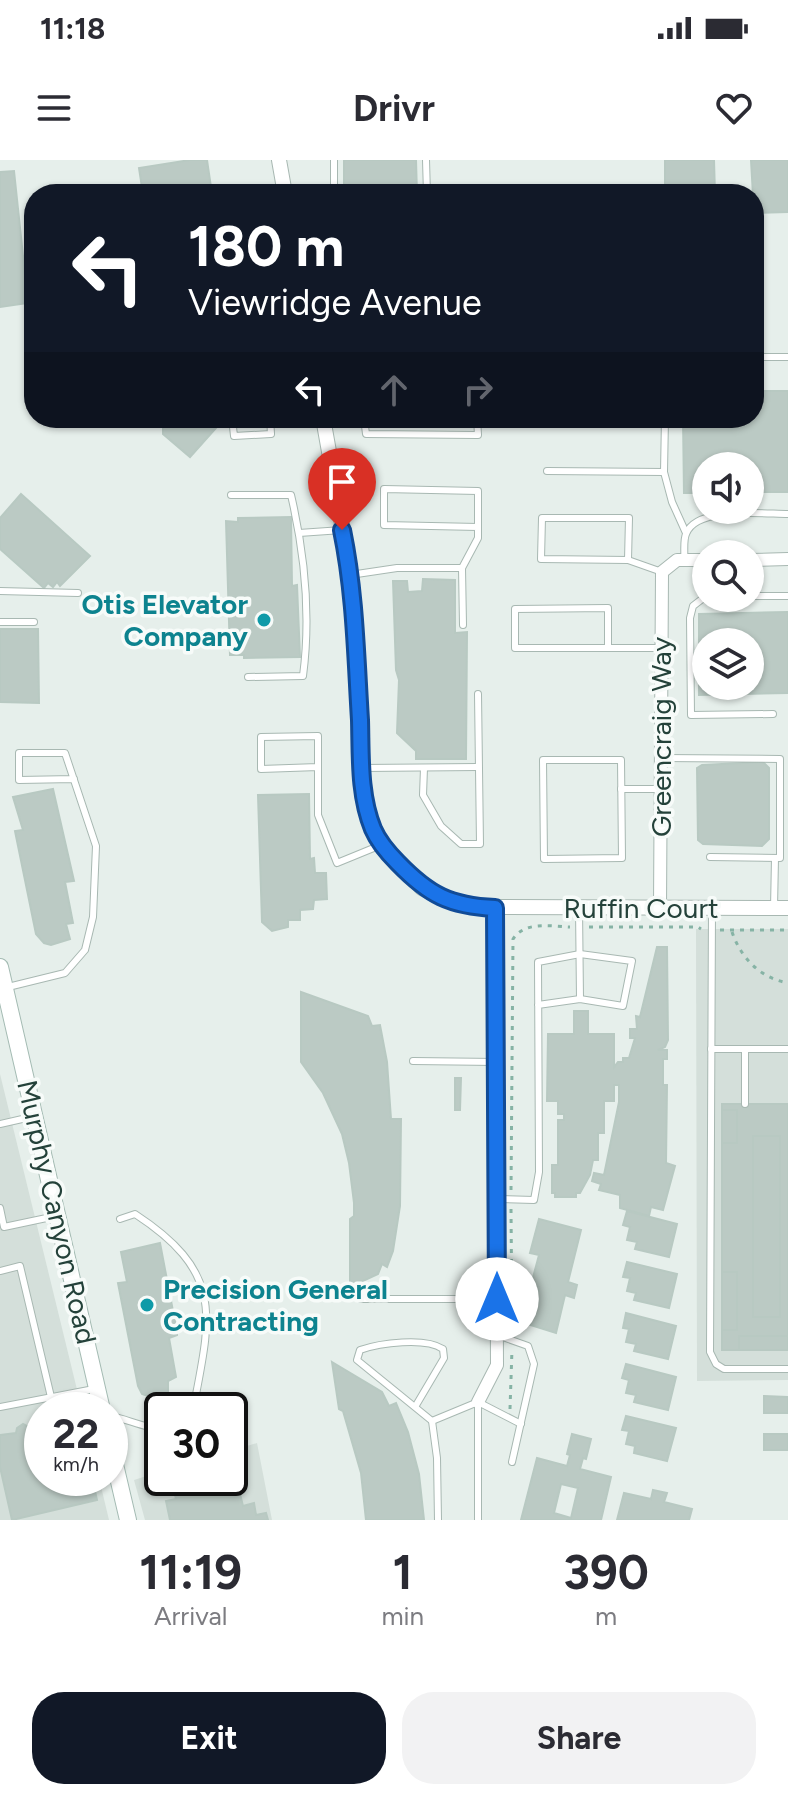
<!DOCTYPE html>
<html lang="en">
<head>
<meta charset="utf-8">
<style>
	body { margin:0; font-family:Figtree,sans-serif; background:#f2f2f3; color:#2b2b33; height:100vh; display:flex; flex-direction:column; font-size:30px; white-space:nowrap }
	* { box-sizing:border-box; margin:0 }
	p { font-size:26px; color:#7c7c81 }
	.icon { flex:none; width:44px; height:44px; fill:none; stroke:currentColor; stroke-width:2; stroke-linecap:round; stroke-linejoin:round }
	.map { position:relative; height:1360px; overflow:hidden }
	.side { display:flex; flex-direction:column; background:#fff; flex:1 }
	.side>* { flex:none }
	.top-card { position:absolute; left:24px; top:24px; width:740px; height:244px; border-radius:32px; box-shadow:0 2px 6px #0004; background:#111827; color:#fff; overflow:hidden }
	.fabs { position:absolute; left:692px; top:292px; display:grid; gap:16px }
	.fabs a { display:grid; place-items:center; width:72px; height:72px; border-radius:50%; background:#fff; box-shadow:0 2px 6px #0004; font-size:40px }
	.speed { position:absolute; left:24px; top:1232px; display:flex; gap:16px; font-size:40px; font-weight:700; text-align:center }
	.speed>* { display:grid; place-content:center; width:104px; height:104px; border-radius:50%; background:#fff; box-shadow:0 2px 6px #0004; line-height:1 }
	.speed small { font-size:20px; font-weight:400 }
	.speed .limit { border:4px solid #111; border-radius:12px; background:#fff; color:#111 }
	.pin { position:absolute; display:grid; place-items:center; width:68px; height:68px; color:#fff; margin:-82px -34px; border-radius:50% 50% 50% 0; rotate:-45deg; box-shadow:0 0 8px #0007 }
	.pin .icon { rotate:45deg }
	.me { position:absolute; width:88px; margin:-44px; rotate:0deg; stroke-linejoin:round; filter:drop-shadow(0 0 6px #0008) }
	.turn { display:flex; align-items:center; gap:28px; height:168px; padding:0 32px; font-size:36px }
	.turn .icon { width:104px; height:104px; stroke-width:2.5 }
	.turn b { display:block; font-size:56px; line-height:68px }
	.lanes { display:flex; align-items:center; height:76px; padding:0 32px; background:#0003; justify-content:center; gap:40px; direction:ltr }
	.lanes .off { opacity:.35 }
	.eta { display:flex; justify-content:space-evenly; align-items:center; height:136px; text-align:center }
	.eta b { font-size:48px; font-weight:700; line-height:56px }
	.primary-button { display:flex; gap:16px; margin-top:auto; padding:16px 32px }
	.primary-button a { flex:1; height:92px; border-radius:32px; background:#111827; color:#fff; font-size:32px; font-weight:700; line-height:92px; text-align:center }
	.primary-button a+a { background:#f2f2f3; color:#2b2b33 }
	.status { display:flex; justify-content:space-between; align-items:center; height:56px; padding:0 40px; background:#fff; direction:ltr }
	.status svg { height:22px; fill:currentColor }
	header { display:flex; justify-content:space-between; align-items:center; height:104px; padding:0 32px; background:#fff; font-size:36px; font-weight:700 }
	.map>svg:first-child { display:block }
	.built { fill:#d4dfda }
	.building { fill:#bbcac4; stroke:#b8c9c2; stroke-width:2; fill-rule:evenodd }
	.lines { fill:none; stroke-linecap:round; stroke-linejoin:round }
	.service-casing { stroke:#a8b8b2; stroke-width:8 }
	.minor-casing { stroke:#a8b8b2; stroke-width:14 }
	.tertiary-casing { stroke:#a8b8b2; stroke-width:16 }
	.secondary-casing { stroke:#a4bbb3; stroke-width:18 }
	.path { stroke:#86b3a5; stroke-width:3; stroke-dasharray:4 6; stroke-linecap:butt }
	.service { stroke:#fff; stroke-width:6 }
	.minor { stroke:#fff; stroke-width:12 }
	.tertiary { stroke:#fff; stroke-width:14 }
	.secondary { stroke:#fff; stroke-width:16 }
	.route-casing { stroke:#114b97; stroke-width:20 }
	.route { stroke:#1a73e8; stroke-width:14 }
	.culture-dot { fill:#0f9aa8; stroke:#f7fbf9; stroke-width:3 }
	.labels { text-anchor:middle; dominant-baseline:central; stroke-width:7; stroke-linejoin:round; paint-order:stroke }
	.culture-label { font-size:28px; font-weight:bold; fill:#0d838f; stroke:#f7fbf9; text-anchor:end }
	.street-label { font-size:28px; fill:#24423a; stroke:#f7fbf9 }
</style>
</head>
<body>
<div class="status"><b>11:18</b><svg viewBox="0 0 49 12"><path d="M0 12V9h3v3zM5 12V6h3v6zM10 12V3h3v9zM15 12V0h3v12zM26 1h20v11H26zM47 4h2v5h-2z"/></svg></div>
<header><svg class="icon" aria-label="menu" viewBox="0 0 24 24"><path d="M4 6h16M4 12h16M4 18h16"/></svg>Drivr<svg class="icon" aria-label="heart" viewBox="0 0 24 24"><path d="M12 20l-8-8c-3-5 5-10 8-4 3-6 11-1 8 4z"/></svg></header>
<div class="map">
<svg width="788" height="1360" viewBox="0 0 788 1360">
	<rect width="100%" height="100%" fill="#e6efeb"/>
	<!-- built -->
	<g class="built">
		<polygon points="696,769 788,769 788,1220 697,1221"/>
		<polygon points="0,914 82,1250 42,1250 42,1318 99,1318 109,1360 0,1360"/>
		<polygon points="257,1283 272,1360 145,1360 134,1320 162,1311 162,1318 230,1318 230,1291"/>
	</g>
	<!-- building -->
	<g class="building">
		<polygon points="190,0 207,0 212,34 143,34 139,8"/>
		<polygon points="344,0 416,0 417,34 344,34"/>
		<polygon points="665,0 714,0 715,34 665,34"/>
		<polygon points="751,0 788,0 788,52 754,53"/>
		<polygon points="14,11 28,143 0,147 0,12"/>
		<polygon points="754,231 788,231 788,332 750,332 750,306 706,306 706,333 684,333 683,258 754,258"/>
		<polygon points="163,258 223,258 224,259 190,297 163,274"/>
		<polygon points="21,334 90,396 60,426 57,422 53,427 48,423 44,428 0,389 0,358"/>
		<polygon points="291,357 292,426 297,425 300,497 244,498 244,495 230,495 226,361 238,362 238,358"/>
		<polygon points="423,419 455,420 455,473 467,472 466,599 416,599 416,591 397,573 399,520 396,510 393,421 407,421 408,432 422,431"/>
		<path d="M788,452V533L699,535V454ZM706,482H750V526H706Z"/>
		<polygon points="0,469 38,469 39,543 0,542"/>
		<polygon points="763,602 769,608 769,679 762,686 703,684 698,680 697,608 702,605"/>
		<polygon points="53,629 74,721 65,722 73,763 66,764 70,779 51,785 44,783 36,774 15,671 23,670 13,637"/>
		<polygon points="309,634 310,699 314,698 315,713 326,713 327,739 314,740 313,749 300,750 300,760 288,760 288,767 272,771 262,762 258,635"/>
		<polygon points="657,787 667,787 668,880 665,887 658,890 667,890 667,899 663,899 663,925 667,925 666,1003 675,1006 663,1050 651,1047 649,1056 620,1048 620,1035 599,1030 601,1024 592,1021 594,1013 604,1015 619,942 619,925 614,925 614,941 604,941 604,973 598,973 598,1000 593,1000 590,1015 580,1033 576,1033 576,1037 555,1037 555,1033 552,1033 552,1005 558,1005 558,960 564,960 564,954 558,954 558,941 547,941 548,874 574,874 574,851 588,851 588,874 614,874 614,907 618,902 623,902 623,898 629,898 635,878 630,878 630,869 637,869 636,856 640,857"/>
		<polygon points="301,832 368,856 372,866 380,865 387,902 391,959 401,959 400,1046 393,1091 387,1107 382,1104 378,1114 350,1127 350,1059 354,1056 354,1043 349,1003 342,974 323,933 301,902"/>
		<polygon points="455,918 461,918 460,950 455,950"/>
		<rect x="722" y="944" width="66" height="246"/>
		<rect x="722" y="950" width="15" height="33"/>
		<rect x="753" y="976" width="27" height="181"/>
		<polygon points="627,1051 677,1064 669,1097 635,1089 637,1082 627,1080 630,1067 623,1065"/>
		<polygon points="539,1059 581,1070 568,1122 577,1125 574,1138 565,1135 556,1173 518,1161 522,1145 534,1148 539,1127 531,1125 539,1095 530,1093"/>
		<polygon points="160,1083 176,1167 177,1175 169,1178 176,1217 168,1221 168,1236 151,1237 142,1234 138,1226 118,1123 127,1122 121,1092"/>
		<polygon points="627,1102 677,1114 669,1148 634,1140 636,1133 627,1131 630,1118 623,1117"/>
		<rect x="722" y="1112" width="15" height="58"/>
		<polygon points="626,1153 676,1166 668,1199 634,1191 636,1184 626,1182 629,1169 623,1168"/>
		<rect x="739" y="1176" width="49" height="14"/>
		<polygon points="332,1202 382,1232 389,1246 396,1243 408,1272 419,1314 424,1360 366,1360 361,1313 343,1251 339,1249"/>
		<polygon points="626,1204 676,1217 668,1250 634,1242 636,1235 626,1233 629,1220 622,1218"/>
		<polygon points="764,1236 788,1237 788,1253 764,1253"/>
		<polygon points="626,1256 676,1268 667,1301 634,1293 635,1286 626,1284 629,1271 622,1270"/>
		<polygon points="23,1264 34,1270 42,1268 42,1318 92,1318 97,1340 12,1360 0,1307 0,1275 16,1273 17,1268"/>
		<path d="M572,1274L591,1279L586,1299L583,1298L580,1309L611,1317L601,1360H521L537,1298L567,1306L570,1295L567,1294ZM561,1324L578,1328L571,1358L554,1353Z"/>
		<rect x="764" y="1274" width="24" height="16"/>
		<polygon points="237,1322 243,1346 254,1343 256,1355 266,1353 268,1360 170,1360 166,1341 176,1339 175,1335"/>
		<polygon points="653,1330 667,1333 664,1342 692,1349 689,1360 617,1360 624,1333 651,1339"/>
	</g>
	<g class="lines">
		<!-- service casing -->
		<g class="service-casing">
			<g id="service">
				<polyline points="334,0 334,34"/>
				<polyline points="426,0 427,34"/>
				<polyline points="754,197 788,197"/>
				<polyline points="232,258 234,276 271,274 270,258"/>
				<polyline points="364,258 366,274 478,275 477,258"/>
				<polyline points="665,258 664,312 672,342 686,373"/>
				<polyline points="547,311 664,312"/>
				<path d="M231,335H291C305,395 311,455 303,516L248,517"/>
				<polyline points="299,373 342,370"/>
				<polyline points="628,400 629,358 542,358 541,399 628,400 662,412"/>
				<path d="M684,400C685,392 683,381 686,374C696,346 763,354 788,354"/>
				<polyline points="704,400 706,436"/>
				<polyline points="462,408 478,378 478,331 384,329 384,365 478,367"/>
				<polyline points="350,415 397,408 462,408 463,465"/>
				<polyline points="0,431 78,433"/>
				<polyline points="706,436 693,446 690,458 691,555 773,554"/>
				<polyline points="750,436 788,436"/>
				<polyline points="0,462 34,462"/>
				<polyline points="608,488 608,448 515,449 515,488 661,488"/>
				<polyline points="661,598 780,599 780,698 710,697"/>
				<polygon points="543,600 621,600 622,698 544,699"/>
				<polyline points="318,607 261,609 261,577 318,576 318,655 337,703 381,685"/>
				<polyline points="362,608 478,607"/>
				<polyline points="424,608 423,635 441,666 461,684 480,684 478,534"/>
				<polyline points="621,629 661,629"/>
				<polyline points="579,748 580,839"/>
				<polyline points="712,748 710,1192 716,1204 724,1209 788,1209"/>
				<polyline points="774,748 775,698"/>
				<polyline points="8,827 65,813 85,790 93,757 96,686 65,593 19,593 19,620 74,619"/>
				<polyline points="711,889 788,889"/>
				<polyline points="745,889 745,944"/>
				<polyline points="413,901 496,902"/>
				<polyline points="0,964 31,957"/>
				<polyline points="496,1039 534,1040 539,1012 538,802 580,794 632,801 623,846 580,839 538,845"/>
				<polyline points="0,1048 4,1067 56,1056"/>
				<path d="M120,1059L135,1054C225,1113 211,1156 193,1250"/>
				<polyline points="0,1111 20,1106 51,1237"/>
				<polyline points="361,1139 497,1139"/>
				<polyline points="497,1175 528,1186 534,1204 512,1302"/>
				<polyline points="478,1242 478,1360"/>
				<polyline points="0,1247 94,1229"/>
				<path d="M415,1247L444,1198L443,1189C425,1177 380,1183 360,1190L357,1200L432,1261L437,1298L438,1360"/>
				<path d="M110,1256C125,1258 149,1270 162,1268"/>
				<polyline points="432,1261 478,1242 521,1264"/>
			</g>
		</g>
		<!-- minor casing -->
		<g class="minor-casing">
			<g id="minor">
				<polyline points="750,400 788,399"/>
				<polyline points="660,748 662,412 677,400 706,400"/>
				<polyline points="478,1242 497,1205 495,748"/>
			</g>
		</g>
		<!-- tertiary casing -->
		<g class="tertiary-casing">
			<g id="tertiary">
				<polyline points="279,0 285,34"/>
				<polyline points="323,258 348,398 354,450 363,636 373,668 383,689 422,728 436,735 475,747 788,748"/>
			</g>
		</g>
		<!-- secondary casing -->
		<g class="secondary-casing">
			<g id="secondary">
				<polyline points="0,807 102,1250"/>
				<polyline points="110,1283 128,1360"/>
			</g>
		</g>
		<!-- path -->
		<g class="path">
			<polyline points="589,767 698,767 701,769"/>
			<polyline points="720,770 788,770"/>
			<path d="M732,772C741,798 760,818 788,823"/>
			<path d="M511,1030L513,779C525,761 550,766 570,767"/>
			<polyline points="511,1049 512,1170"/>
			<polyline points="510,1249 512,1189"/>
		</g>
		<!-- service -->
		<use href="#service" class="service"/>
		<!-- minor -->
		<use href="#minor" class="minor"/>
		<!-- tertiary -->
		<use href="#tertiary" class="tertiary"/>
		<!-- secondary -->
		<use href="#secondary" class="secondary"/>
	</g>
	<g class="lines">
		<!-- route casing -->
		<g class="route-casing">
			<path id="route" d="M342,370C355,433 356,496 360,560C361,596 359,635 373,669C379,683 388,693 398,703C429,735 450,746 495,748L497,1139"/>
		</g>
		<!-- route -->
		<use href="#route" class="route"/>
	</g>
	<!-- markers -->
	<g class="culture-dot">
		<circle cx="264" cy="460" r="8"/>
		<circle cx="147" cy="1145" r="8"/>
	</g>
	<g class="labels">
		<!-- culture labels -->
		<g class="culture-label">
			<text x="248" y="444">Otis Elevator<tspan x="248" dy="32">Company</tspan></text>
			<text x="163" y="1129" text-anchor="start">Precision General<tspan x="163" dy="32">Contracting</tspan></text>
		</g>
		<!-- street labels -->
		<g class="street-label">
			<text transform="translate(661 577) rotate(-90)">Greencraig Way</text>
			<text x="641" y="748">Ruffin Court</text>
			<text transform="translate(57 1052) rotate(77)">Murphy Canyon Road</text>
		</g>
	</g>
</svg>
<div class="fabs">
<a><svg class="icon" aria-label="sound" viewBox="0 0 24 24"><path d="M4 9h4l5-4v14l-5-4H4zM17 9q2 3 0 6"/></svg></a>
<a><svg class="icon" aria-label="search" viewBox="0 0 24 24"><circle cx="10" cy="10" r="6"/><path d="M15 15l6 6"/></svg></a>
<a><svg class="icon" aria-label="layers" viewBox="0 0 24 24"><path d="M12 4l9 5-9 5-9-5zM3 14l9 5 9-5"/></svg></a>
</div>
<div class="speed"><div>22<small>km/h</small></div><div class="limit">30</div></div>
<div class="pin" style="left:342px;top:370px;background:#d93025"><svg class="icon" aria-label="arrive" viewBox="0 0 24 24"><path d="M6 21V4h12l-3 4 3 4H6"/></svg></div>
<svg class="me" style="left:497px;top:1139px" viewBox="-20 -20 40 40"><circle r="19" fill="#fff"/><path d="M0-13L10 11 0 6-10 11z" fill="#1a73e8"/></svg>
<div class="top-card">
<div class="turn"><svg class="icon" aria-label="left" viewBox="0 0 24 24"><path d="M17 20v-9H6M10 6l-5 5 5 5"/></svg><div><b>180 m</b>Viewridge Avenue</div></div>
<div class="lanes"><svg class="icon" aria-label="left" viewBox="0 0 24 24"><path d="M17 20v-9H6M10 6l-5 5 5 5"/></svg><svg class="icon off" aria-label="ahead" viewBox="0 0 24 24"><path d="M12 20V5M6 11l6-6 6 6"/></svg><svg class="icon off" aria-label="right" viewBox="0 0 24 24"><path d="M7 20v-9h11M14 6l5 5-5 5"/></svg></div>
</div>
</div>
<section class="side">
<div class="eta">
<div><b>11:19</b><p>Arrival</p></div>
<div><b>1</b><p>min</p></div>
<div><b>390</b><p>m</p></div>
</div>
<div class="primary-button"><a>Exit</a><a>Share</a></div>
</section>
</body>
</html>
